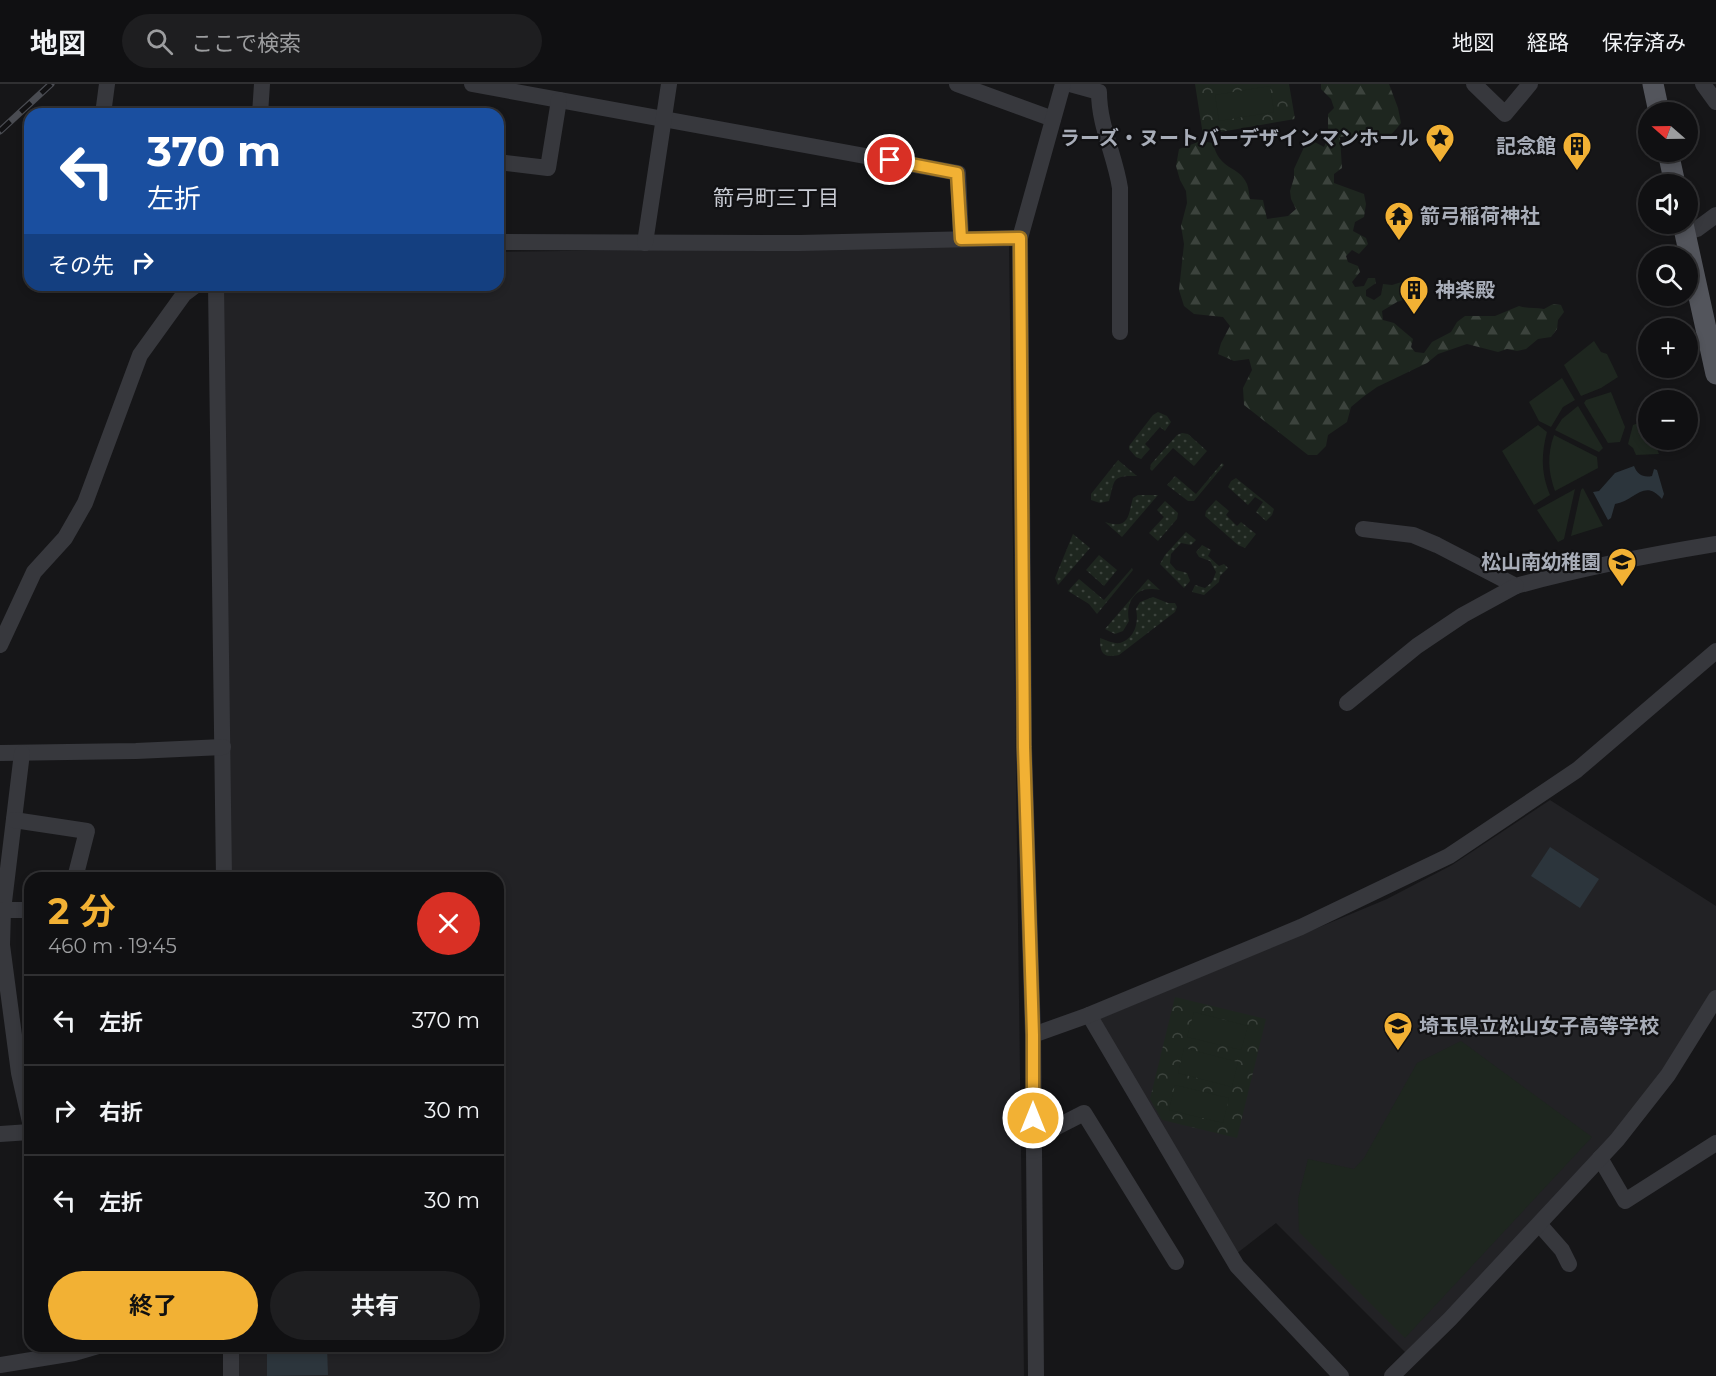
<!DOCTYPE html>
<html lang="ja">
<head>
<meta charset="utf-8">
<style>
	body { margin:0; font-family:Montserrat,"Noto Sans JP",sans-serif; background:#1e1e20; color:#f1f3f6; height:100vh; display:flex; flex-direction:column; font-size:22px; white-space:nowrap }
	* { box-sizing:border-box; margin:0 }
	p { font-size:20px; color:#9c9d9f }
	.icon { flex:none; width:33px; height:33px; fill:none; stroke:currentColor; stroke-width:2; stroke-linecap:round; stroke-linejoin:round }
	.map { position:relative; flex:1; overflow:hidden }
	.sheet { position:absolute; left:24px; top:788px; width:480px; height:480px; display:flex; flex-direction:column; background:#101012; border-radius:18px; box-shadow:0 3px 9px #0003,0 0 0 2px #303032 }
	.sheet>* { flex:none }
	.guide { position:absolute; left:24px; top:24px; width:480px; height:183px; border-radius:18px; box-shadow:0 3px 9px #0003,0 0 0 2px #303032; background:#1a4fa0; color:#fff; overflow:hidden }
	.needle { width:39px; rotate:290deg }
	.tools { position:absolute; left:1638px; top:18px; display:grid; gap:12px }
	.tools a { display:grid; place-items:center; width:60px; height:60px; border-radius:50%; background:#101012; box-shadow:0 3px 9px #0003,0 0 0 2px #303032; font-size:30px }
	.pin { position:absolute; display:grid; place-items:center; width:51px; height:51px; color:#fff; margin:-26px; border:3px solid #fff; border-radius:50%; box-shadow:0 2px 6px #0007 }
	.me { position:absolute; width:66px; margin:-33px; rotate:0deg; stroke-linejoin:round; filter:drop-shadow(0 0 4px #0008) }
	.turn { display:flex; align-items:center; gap:21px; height:126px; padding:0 24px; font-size:27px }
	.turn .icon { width:78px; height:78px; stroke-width:2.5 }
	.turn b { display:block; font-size:42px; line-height:51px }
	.then { display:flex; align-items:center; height:57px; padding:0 24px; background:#0003; gap:12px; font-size:22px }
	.round { display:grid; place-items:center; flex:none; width:63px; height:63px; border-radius:32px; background:#1e1e20 }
	.head { display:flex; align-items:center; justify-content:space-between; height:102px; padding:0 24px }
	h1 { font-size:36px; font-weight:700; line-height:45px; color:#f2b134 }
	.primary-button { display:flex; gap:12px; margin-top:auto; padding:12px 24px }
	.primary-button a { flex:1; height:69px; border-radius:36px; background:#f2b134; color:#111; font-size:24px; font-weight:700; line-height:69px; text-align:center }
	.primary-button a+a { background:#1e1e20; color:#f1f3f6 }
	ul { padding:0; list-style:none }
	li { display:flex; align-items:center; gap:18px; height:90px; padding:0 24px; border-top:2px solid #303032 }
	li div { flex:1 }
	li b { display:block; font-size:22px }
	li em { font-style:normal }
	header { display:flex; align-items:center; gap:36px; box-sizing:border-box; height:84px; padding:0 30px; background:#101012; border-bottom:2px solid #303032 }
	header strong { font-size:28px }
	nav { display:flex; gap:33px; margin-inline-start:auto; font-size:21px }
	.search { width:420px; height:54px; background:#1e1e20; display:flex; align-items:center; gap:15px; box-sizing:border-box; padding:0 21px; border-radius:33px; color:#9c9d9f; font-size:22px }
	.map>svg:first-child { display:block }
	.built { fill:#222225 }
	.grass { fill:url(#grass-dots) }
	.forest { fill:url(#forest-firs) }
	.park { fill:url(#park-crowns) }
	.garden { fill:#1e261f }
	.water { fill:#2c353c }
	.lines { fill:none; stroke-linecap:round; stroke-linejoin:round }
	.minor { stroke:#37383d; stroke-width:16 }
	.major { stroke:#53555c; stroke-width:21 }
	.rail-casing { stroke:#4a4c52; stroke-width:7 }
	.rail { stroke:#111113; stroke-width:4.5; stroke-dasharray:14; stroke-linecap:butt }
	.route-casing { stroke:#9d7322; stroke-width:15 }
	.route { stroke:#f2b134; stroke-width:10 }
	.labels { text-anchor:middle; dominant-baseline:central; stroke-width:4.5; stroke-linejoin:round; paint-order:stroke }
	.poi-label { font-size:20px; font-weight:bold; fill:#a8adb8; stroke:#111113; text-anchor:end }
	.neighbourhood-label { font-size:21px; fill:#c9ccd4; stroke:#111113 }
</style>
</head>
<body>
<header>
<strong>地図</strong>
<div class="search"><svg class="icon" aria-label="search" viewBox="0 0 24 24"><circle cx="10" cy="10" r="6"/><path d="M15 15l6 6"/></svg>ここで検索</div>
<nav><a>地図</a><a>経路</a><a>保存済み</a></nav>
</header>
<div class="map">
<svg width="1716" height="1292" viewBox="0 0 1716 1292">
	<defs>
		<pattern id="grass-dots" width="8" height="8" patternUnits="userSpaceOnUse" patternTransform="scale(1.5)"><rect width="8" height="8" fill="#1e261f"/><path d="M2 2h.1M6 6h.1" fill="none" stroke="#3c433d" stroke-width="1.8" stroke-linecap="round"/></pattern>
		<pattern id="forest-firs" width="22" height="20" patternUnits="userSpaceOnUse" patternTransform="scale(1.5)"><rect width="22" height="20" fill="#1e261f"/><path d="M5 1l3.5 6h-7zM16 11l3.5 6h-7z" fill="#3c433d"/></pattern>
		<pattern id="park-crowns" width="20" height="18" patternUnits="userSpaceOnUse" patternTransform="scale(1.5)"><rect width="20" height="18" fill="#1e261f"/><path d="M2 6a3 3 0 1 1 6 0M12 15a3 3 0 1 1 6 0" fill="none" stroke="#3c433d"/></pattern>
	</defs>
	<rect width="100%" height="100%" fill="#161618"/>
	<!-- built -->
	<g class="built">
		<polygon points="1009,161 1024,1292 236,1292 236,1262 498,1262 498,794 230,793 223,201 498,201 498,168"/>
		<polygon points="1550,716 1716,822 1716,910 1620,1047 1408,1271 1276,1139 1236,1170 1099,935 1387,815 1452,781"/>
	</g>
	<!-- grass -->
	<g class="grass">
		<polygon points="1158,328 1167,332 1171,338 1165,347 1160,343 1145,360 1150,365 1141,375 1136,373 1129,365 1129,362 1153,331"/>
		<polygon points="1182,349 1188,350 1207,367 1194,382 1173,364 1152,387 1150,385 1151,380 1177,351"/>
		<path d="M1118,376L1137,392C1111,391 1115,396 1109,417L1100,419L1091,416V410Z"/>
		<polygon points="1222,379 1224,381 1194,417 1188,417 1167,401 1175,392 1196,410"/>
		<polygon points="1236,394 1274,425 1272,431 1266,437 1256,428 1263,418 1255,413 1248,421 1228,403 1231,397"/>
		<path d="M1138,411H1158L1122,453L1105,438C1130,446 1128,431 1133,414Z"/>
		<polygon points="1216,416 1229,427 1226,431 1237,442 1241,438 1256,450 1245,464 1238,461 1205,432 1206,427"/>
		<polygon points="1165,417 1178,429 1177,435 1158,457 1149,449 1164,433 1157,426"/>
		<polygon points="1186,448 1196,456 1191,461 1181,459 1171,470 1170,479 1176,486 1187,489 1190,497 1184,504 1160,480 1165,471"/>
		<polygon points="1073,450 1090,464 1058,501 1055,494"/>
		<polygon points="1202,461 1211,466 1208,472 1219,482 1224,480 1228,484 1220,492 1219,498 1204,511 1192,508 1195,501 1205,504 1212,498 1216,488 1210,477 1199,473 1196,468"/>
		<polygon points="1099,471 1117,486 1104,502 1086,486"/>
		<polygon points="1132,484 1133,486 1097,530 1089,520 1068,507 1079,495 1104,516"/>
		<path d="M1148,495L1160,506C1138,501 1125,515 1129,537L1123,547L1115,550L1105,545Z"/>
		<path d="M1153,513L1168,519H1175L1177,523L1175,528L1119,571C1103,574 1100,570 1100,554C1106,556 1113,560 1120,559C1135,554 1139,539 1136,525L1140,518Z"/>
	</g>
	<!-- forest -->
	<path class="forest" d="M1321,0H1389L1398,24L1401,39C1376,73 1369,47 1340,53L1342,84L1334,90V99L1364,110L1366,120L1364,133L1355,138L1353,147L1366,154L1368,160L1359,170L1352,166L1346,172L1348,178L1358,182L1360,188L1352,198L1355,203L1364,202L1368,194H1375L1376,199L1366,206V212L1374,216L1381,211L1383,200L1392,201L1408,196L1416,203L1412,213L1397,218L1382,227L1383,236L1394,239L1413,255L1411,263L1415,268L1424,269L1432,258L1451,248L1457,238L1465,232H1495L1519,222C1527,225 1535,223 1544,225L1553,220L1561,221L1564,228L1558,236L1557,245L1551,253L1538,255L1526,265L1517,267L1507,265L1498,268L1467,260L1438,270L1427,279L1377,303L1363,313L1351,323L1347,338L1328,351L1326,362L1317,371H1308L1244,321L1243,304L1252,286L1249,275L1234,277L1218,270L1221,259L1230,242L1223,233L1194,230L1184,222L1179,206L1184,160L1181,142L1187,119L1186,107L1180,96L1176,82L1179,65L1201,57L1213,59C1219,87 1239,81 1247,100C1249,105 1249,111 1250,115L1263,116L1267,135L1288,132L1296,125L1291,115L1290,107L1294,94V85L1305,61L1311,56L1324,63L1328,53V30L1334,24L1331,15L1321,5Z"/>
	<!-- park -->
	<g class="park">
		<polygon points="1195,0 1289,0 1295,35 1203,51"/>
		<polygon points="1175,913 1266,935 1237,1054 1162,1036 1150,1015"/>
	</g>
	<!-- garden -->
	<g class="garden">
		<polygon points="1270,2 1274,28 1219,37 1215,11"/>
		<polygon points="1594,257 1601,268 1607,270 1618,293 1601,304 1581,312 1564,281"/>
		<polygon points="1562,294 1575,316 1563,323 1551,343 1539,337 1529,318"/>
		<polygon points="1611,308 1625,343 1620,358 1608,359 1584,319 1586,316"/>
		<polygon points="1578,322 1603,364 1599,368 1555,346 1562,335"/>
		<polygon points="1646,336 1648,338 1648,356 1654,356 1659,370 1636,371 1633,364 1628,360 1633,341"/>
		<path d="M1538,341L1547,348C1541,371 1541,389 1550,411L1534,421L1502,367Z"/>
		<path d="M1554,351L1597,373L1598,384L1555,407C1548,388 1547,371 1554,351Z"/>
		<polygon points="1583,404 1603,442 1571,452 1581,406"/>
		<polygon points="1575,405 1564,455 1558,458 1537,426"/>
		<polygon points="1194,928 1248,942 1241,966 1187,953"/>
		<polygon points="1461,957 1592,1053 1405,1254 1299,1148 1298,1115 1308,1075 1354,1085 1364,1074 1417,979"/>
		<polygon points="1184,964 1238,978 1232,1003 1178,989"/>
		<polygon points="1175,1001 1229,1014 1223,1039 1169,1026"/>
	</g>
	<!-- water -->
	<g class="water">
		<path d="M1634,382C1637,390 1643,394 1652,392L1654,385L1657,386L1664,410L1662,415C1644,394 1635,417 1615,420L1611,434L1608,436L1593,408L1599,407L1615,389Z"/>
		<polygon points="1550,763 1599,795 1580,824 1531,792"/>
		<polygon points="267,1262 327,1262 328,1291 267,1292"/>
	</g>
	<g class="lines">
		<!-- minor -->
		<g class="minor">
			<polyline points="472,0 958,89 961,155"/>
			<polyline points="957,0 1053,35"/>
			<path d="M1070,0L1099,8C1099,42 1115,71 1120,104V248"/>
			<polyline points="1474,0 1505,30 1530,0"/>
			<polyline points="1703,0 1716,18"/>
			<polyline points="103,30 107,0"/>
			<polyline points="260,30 262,0"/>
			<polyline points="498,78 548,84 559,16"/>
			<polyline points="1685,149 1697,145 1716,131"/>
			<polyline points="498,158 799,159 1020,154"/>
			<polyline points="645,159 669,0"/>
			<polyline points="216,201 224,794"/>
			<path d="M1363,445L1413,451L1437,461L1516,502C1582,484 1649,471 1716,460"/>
			<polyline points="0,561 34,488 65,454 85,419 140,271 184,210 196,201"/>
			<polyline points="1347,619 1417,562 1463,531 1516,502"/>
			<polyline points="0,669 136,667 223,663"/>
			<polyline points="22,669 3,826 2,861 19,989 30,1038"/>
			<polyline points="14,736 87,747 75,794"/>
			<polyline points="3,826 30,826"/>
			<polyline points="1089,931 1237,1182 1341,1292"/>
			<polyline points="1033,951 1089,931 1301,843 1449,772 1577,686 1716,567"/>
			<polyline points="0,1050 30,1048"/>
			<polyline points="1033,1055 1084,1029 1176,1178"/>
			<polyline points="1600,1074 1625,1117 1716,1059"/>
			<polyline points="1540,1141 1562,1166 1569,1180"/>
			<polyline points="231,1262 231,1292"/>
			<polyline points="0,1281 74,1269 98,1262"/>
			<polyline points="1036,1292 1033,951 1024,663 1020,154 1063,0"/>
			<polyline points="1392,1292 1450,1235 1617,1056 1668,991 1716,914"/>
		</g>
		<!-- major -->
		<g class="major">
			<polyline points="1653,0 1659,28"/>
			<polyline points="1668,68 1675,100"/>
			<polyline points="1683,140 1716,290"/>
		</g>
		<!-- rail casing -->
		<g class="rail-casing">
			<polyline id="rail" points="0,47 51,0"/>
		</g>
		<!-- rail -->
		<use href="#rail" class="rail"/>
	</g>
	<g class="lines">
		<!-- route casing -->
		<g class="route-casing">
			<polyline id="route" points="890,76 957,89 961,155 1020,154 1024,663 1033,951 1033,1034"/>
		</g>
		<!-- route -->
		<use href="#route" class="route"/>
	</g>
	<!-- icons -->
	<defs>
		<g id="sight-pin" transform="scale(1.5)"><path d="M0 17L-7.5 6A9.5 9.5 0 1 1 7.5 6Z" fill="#f2b134" stroke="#111113"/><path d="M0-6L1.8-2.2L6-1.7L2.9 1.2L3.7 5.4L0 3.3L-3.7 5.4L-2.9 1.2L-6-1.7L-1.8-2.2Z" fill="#111"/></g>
		<g id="building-pin" transform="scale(1.5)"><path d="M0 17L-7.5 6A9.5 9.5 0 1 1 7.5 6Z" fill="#f2b134" stroke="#111113"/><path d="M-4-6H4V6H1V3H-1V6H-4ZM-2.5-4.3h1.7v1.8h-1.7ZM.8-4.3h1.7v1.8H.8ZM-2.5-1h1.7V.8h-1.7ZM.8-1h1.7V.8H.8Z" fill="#111"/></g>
		<g id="temple-pin" transform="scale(1.5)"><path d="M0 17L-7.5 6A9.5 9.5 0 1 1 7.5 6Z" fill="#f2b134" stroke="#111113"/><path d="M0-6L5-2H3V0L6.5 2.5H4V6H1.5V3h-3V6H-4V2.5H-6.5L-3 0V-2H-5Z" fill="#111"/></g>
		<g id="school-pin" transform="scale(1.5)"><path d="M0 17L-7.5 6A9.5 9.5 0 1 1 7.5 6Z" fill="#f2b134" stroke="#111113"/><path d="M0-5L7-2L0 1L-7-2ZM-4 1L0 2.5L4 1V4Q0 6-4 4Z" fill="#111"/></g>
	</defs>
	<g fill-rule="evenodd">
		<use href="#sight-pin" x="1440" y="54"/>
		<use href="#building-pin" x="1577" y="62"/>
		<use href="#temple-pin" x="1399" y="132"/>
		<use href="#building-pin" x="1414" y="206"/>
		<use href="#school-pin" x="1622" y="478"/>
		<use href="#school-pin" x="1398" y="942"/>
	</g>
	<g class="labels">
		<!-- poi labels -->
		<g class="poi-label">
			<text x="1419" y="54">ラーズ・ヌートバーデザインマンホール</text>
			<text x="1556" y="62">記念館</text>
			<text x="1420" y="132" text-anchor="start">箭弓稲荷神社</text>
			<text x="1435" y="206" text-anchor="start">神楽殿</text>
			<text x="1601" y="478">松山南幼稚園</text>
			<text x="1419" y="942" text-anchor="start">埼玉県立松山女子高等学校</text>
		</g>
		<!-- neighbourhood labels -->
		<g class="neighbourhood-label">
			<text x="776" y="113">箭弓町三丁目</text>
		</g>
	</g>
</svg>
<div class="tools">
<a><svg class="needle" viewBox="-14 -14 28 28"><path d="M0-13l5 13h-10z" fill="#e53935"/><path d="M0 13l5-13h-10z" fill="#9c9d9f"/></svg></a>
<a><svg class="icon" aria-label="sound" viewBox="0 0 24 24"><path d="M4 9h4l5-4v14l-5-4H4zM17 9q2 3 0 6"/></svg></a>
<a><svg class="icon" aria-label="search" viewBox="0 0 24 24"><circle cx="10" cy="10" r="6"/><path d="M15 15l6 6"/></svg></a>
<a>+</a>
<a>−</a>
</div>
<div class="pin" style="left:890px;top:76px;background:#d93025"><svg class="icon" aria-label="arrive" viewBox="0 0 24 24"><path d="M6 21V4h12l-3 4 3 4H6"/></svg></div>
<svg class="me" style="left:1033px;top:1034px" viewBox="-20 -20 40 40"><circle r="17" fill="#f2b134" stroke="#fff" stroke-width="3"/><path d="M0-11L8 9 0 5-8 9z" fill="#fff"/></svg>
<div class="guide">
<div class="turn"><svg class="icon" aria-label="left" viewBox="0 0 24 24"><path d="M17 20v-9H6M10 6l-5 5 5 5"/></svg><div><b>370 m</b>左折</div></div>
<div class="then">その先<svg class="icon" aria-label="right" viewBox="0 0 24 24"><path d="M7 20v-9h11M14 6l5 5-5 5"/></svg></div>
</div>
<section class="sheet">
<div class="head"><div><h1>2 分</h1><p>460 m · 19:45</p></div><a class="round" style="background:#d93025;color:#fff"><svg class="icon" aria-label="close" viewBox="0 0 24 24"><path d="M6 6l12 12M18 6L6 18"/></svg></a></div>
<ul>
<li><svg class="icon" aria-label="left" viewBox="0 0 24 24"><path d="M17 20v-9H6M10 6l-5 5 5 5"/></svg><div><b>左折</b></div><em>370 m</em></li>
<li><svg class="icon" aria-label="right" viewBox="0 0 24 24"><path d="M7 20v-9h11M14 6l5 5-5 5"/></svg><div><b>右折</b></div><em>30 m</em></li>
<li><svg class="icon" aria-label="left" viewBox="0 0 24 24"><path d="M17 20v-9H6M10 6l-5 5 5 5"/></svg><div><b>左折</b></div><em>30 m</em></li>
</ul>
<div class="primary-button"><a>終了</a><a>共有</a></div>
</section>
</div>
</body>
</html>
